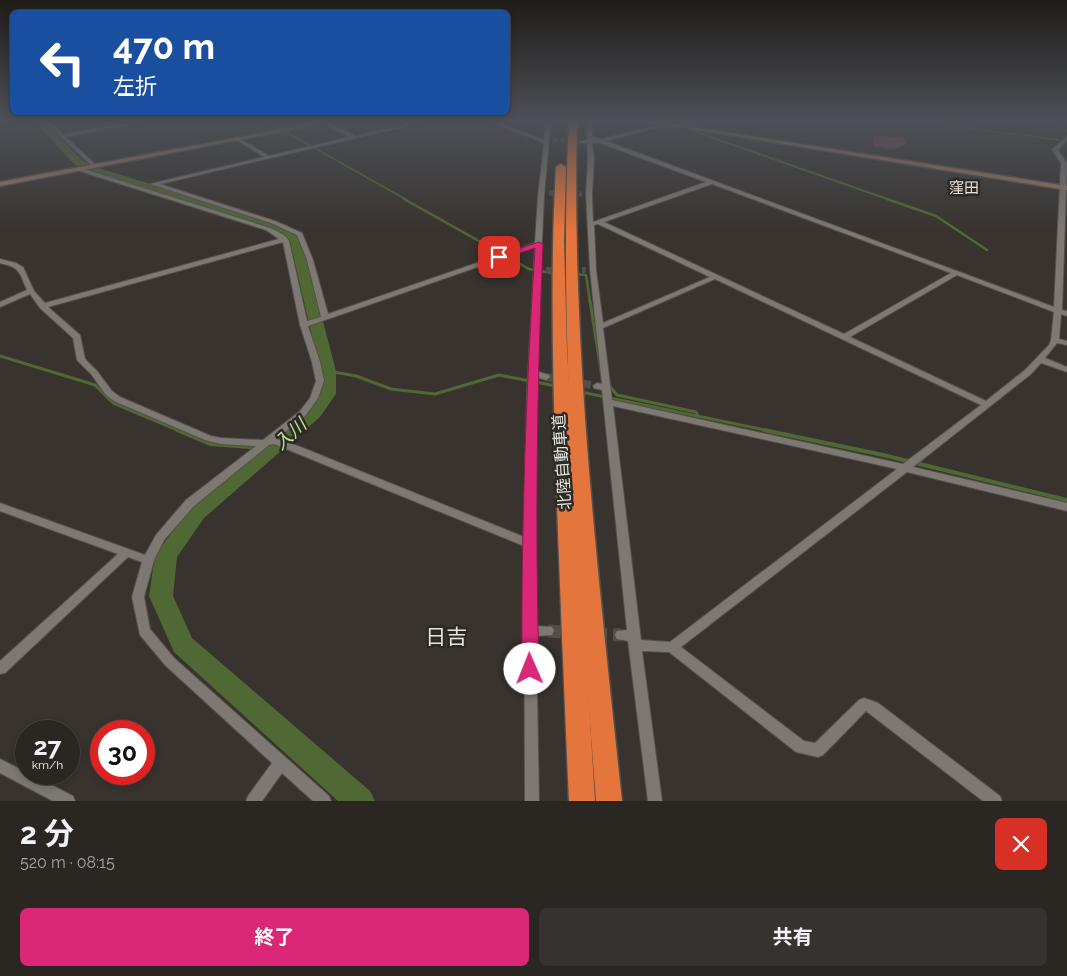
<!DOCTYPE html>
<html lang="ja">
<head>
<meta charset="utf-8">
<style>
	body { margin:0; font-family:Raleway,"Noto Sans JP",sans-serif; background:#36322f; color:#f1f3f6; height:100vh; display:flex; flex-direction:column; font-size:19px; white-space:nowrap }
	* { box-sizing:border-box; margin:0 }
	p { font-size:16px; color:#a5a5a5 }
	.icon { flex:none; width:28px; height:28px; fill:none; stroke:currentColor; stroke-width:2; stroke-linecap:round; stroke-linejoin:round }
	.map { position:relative; height:801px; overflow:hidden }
	.details { display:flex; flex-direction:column; background:#2a2622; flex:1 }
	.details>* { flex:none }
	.top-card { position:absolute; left:10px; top:10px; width:500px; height:105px; border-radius:8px; box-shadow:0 2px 8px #0003,0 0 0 1px #464340; background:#1a4fa0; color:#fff; overflow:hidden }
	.speed { position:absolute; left:15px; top:720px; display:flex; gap:10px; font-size:25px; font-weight:700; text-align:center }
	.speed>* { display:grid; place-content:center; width:65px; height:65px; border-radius:50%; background:#2a2622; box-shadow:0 2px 8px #0003,0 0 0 1px #464340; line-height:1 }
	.speed small { font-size:12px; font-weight:400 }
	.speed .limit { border:8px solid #d22; background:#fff; color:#111 }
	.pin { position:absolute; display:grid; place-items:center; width:42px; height:42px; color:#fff; margin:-21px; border-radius:10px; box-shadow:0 2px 8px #0006 }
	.me { position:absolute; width:55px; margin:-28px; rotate:359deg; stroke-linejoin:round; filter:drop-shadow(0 0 4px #0008) }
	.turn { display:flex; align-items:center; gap:18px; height:105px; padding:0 20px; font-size:22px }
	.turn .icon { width:65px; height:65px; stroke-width:2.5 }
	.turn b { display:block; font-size:35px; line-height:42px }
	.round { display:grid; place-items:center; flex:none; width:52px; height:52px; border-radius:8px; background:#36322f }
	.headline { display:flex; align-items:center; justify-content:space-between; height:85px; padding:0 20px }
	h1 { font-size:30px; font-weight:700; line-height:38px }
	.cta { display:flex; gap:10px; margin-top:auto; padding:10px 20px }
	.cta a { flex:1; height:58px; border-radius:8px; background:#db2777; color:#fff; font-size:20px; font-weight:700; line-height:58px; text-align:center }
	.cta a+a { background:#36322f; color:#f1f3f6 }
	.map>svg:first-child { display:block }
	.green { fill:#72494a }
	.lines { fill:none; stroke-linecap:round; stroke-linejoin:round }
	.stream-far3 { stroke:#506833; stroke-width:2 }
	.stream-far2 { stroke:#506833; stroke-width:2.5 }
	.stream-far1 { stroke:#506833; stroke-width:3 }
	.stream { stroke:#506833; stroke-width:4 }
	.river { fill:#506833; fill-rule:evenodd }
	.street-tunnel-far3 { stroke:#534e49; stroke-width:5; stroke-dasharray:5 2.5; stroke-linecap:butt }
	.street-tunnel-far2 { stroke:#534e49; stroke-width:6; stroke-dasharray:6 3; stroke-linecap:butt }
	.street-tunnel-far1 { stroke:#534e49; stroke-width:8; stroke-dasharray:8 4.5; stroke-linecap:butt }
	.street-tunnel { stroke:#534e49; stroke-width:13; stroke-dasharray:13 6; stroke-linecap:butt }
	.street-casing { stroke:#54504b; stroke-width:2 }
	.secondary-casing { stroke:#54504b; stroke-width:3 }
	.highway-casing { stroke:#54504b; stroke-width:3 }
	.street { fill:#7d7872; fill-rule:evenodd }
	.secondary { fill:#9c7762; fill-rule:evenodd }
	.highway { fill:#e4753c; fill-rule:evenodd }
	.route { fill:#db2777; stroke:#8e194d }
	.labels { text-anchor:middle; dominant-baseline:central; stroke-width:5; stroke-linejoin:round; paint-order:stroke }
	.far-neighbourhood-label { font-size:15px; fill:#e8e2dc; stroke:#2d2924 }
	.street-label { font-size:16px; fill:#e9e7e3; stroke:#2d2924 }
	.water-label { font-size:18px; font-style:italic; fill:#bbe191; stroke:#2d2924 }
	.near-neighbourhood-label { font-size:21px; fill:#e8e2dc; stroke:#2d2924 }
</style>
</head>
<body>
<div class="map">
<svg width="1067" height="801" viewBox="0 0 1067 801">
	<rect width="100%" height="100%" fill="#38332e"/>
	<!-- green -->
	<polygon class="green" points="879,136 903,138 905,141 905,145 894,150 874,146 873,137"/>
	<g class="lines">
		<!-- stream-far3 -->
		<g class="stream-far3">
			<polyline points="263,119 407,200"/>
			<polyline points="694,119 685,128 890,200"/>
			<polyline points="901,119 1059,140"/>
			<polyline points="1037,119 1067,130"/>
			<polyline points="148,186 157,184"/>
		</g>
		<!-- stream-far2 -->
		<g class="stream-far2">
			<polyline points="404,199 529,269 557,274"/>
			<polyline points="887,199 936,216 987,250"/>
			<polyline points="575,274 586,275 590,302"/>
		</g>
		<!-- stream-far1 -->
		<g class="stream-far1">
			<polyline points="590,301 601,371"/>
			<polyline points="0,356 95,385 113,403 180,431"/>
			<polyline points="328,371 356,376 391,389 435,394 499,375 556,386"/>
			<polyline points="609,385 617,395 696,412 698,416"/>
			<polyline points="581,392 770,431"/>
		</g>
		<!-- stream -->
		<g class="stream">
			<polyline points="177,430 210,444 250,447 271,452"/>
			<polyline points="764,430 883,455 1067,500"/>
		</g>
		<!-- river -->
		<polygon class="river" points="32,119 41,119 82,160 95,167 281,224 293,229 302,241 336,371 336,394 320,417 204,518 177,557 173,596 192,638 370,791 375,801 338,801 174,652 149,596 155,555 190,508 282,432 308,409 318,394 320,371 290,241 285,235 273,230 87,171 74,164"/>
		<!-- street-tunnel-far3 -->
		<g class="street-tunnel-far3">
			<polyline points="553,140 581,142"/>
			<polyline points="549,193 582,194"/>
		</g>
		<!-- street-tunnel-far2 -->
		<polyline class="street-tunnel-far2" points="546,270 586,270"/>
		<!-- street-tunnel-far1 -->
		<polyline class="street-tunnel-far1" points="546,377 597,386"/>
		<!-- street-tunnel -->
		<g class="street-tunnel">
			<polyline points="548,631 573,633"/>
			<polyline points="594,634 621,635"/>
		</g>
		<!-- street casing -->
		<g class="street-casing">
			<g id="street">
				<polygon points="42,119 46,119 63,134 152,119 159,119 66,137 96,165 96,167 94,168"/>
				<path d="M431,119H437L160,184L275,221L302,233L313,260L328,314L535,243L538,196L544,143L483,119H488L544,140L547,119H551L544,196L536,371L549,375L550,377L546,380L536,377L534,544L536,626L552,627L554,631L552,635L536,636L539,801H525L524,546L274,444L269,445L194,506L164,540L154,560L144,597L150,629L174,658L329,796L331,801H313L282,773L262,801H246L248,796L272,763L166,666L140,635L132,597L142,562L128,557L5,673L0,674V661L118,554L0,511V503L145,555L156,535L186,500L256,446L221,444L205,440L114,401L106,395L91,374L77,360L73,338L40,308L30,294L0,307V302L27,290C19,272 21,268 0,263V259L16,263L23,267L34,291L45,303L279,239L266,230L76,170L75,169L78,167L270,228C277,231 286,235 289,241L307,321L321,317L307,260L297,235L271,223L150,184L264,157L235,139V137H237L269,156L350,137L322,123V122L324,121L356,136ZM283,242L300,325L312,362L316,381L310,398L300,411L263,440L221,438L211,436L120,397L112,391L97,371L85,359L80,335L48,307ZM535,247L527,392L524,537L298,446L277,439L306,415L318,398L324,381L320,362L308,326Z"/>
				<path d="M588,119H592V136L601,139L667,123V125L606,141L1054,307L1061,163L1052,150L1067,136V140L1058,150L1067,163L1062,310L1067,311V316L1061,314L1059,339L1067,341V345L1057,343L1045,358L1067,367V372L1041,363L1031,374L913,467L1067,503V511L907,472L681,647L804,741L815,743L859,700L864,698L878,703L1000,796L1002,801H983L866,711L823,755L818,757L796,752L669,652L642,651L662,801H648L628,641L617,639L615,635L617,631L627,630L602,390L594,388L593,386L597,383L602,384L590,270L586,194L588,158L587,143H581L579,142L587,140ZM592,143H600L706,182L593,222L592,194L594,158ZM712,184L951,273L844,334L604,222ZM598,224L710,277L603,323L596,270L594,225ZM957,275L1054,312L1051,340L1049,345L1025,370L986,401L850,337ZM715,279L981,405L903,464L612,400L603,328ZM613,406L897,469L670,642L641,640Z"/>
				<polygon points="1064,119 1067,119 1067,123 1065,123"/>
				<polygon points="0,759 26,772 26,774 30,774 73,796 75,801 53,801 0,773"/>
			</g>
		</g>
		<!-- secondary casing -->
		<g class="secondary-casing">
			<g id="secondary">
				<polygon points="336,119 347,119 0,186 0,182"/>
				<polygon points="630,119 642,119 1067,186 1067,190"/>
			</g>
		</g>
		<!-- highway casing -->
		<g class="highway-casing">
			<g id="highway">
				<path d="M569,119H577C571,347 598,575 622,801H596C579,575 558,346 569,119Z"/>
				<path d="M561,164L566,167L564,241L567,351L595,801H569C564,694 560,587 556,480C553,376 550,271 556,167Z"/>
			</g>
		</g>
		<!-- street -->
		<use href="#street" class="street"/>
		<!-- secondary -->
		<use href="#secondary" class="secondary"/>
		<!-- highway -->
		<use href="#highway" class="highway"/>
	</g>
	<!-- sky -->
	<linearGradient id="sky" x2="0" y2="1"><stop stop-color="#1f1c19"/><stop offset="0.52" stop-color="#4d5057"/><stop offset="1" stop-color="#4d5057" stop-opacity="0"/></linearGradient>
	<rect width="1067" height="231" fill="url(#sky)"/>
	<!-- route -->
	<path class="route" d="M539,242L543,244C537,386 535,527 539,669L536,674L530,676L524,674L522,669C521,528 526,389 535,248L499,260L494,257Z"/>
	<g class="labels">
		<!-- far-neighbourhood labels -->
		<g class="far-neighbourhood-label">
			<text x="964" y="188">窪田</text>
		</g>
		<!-- street labels -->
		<g class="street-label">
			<text transform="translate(562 462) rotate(-94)">北陸自動車道</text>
		</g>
		<!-- water labels -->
		<g class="water-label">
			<text transform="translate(290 434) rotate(-42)">入川</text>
		</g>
		<!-- near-neighbourhood labels -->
		<g class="near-neighbourhood-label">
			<text x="446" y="636">日吉</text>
		</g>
	</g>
</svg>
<div class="speed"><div>27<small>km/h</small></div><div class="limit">30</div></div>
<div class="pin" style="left:499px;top:257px;background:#d93025"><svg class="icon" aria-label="arrive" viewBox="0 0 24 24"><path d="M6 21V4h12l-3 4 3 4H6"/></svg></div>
<svg class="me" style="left:530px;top:669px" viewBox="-20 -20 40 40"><circle r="19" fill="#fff"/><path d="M0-13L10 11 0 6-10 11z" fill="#db2777"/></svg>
<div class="top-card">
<div class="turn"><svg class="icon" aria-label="left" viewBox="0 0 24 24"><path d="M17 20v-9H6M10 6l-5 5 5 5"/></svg><div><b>470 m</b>左折</div></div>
</div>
</div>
<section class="details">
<div class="headline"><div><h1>2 分</h1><p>520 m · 08:15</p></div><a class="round" style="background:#d93025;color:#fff"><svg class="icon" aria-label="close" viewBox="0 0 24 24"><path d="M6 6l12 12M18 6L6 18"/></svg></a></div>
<div class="cta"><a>終了</a><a>共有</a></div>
</section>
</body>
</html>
